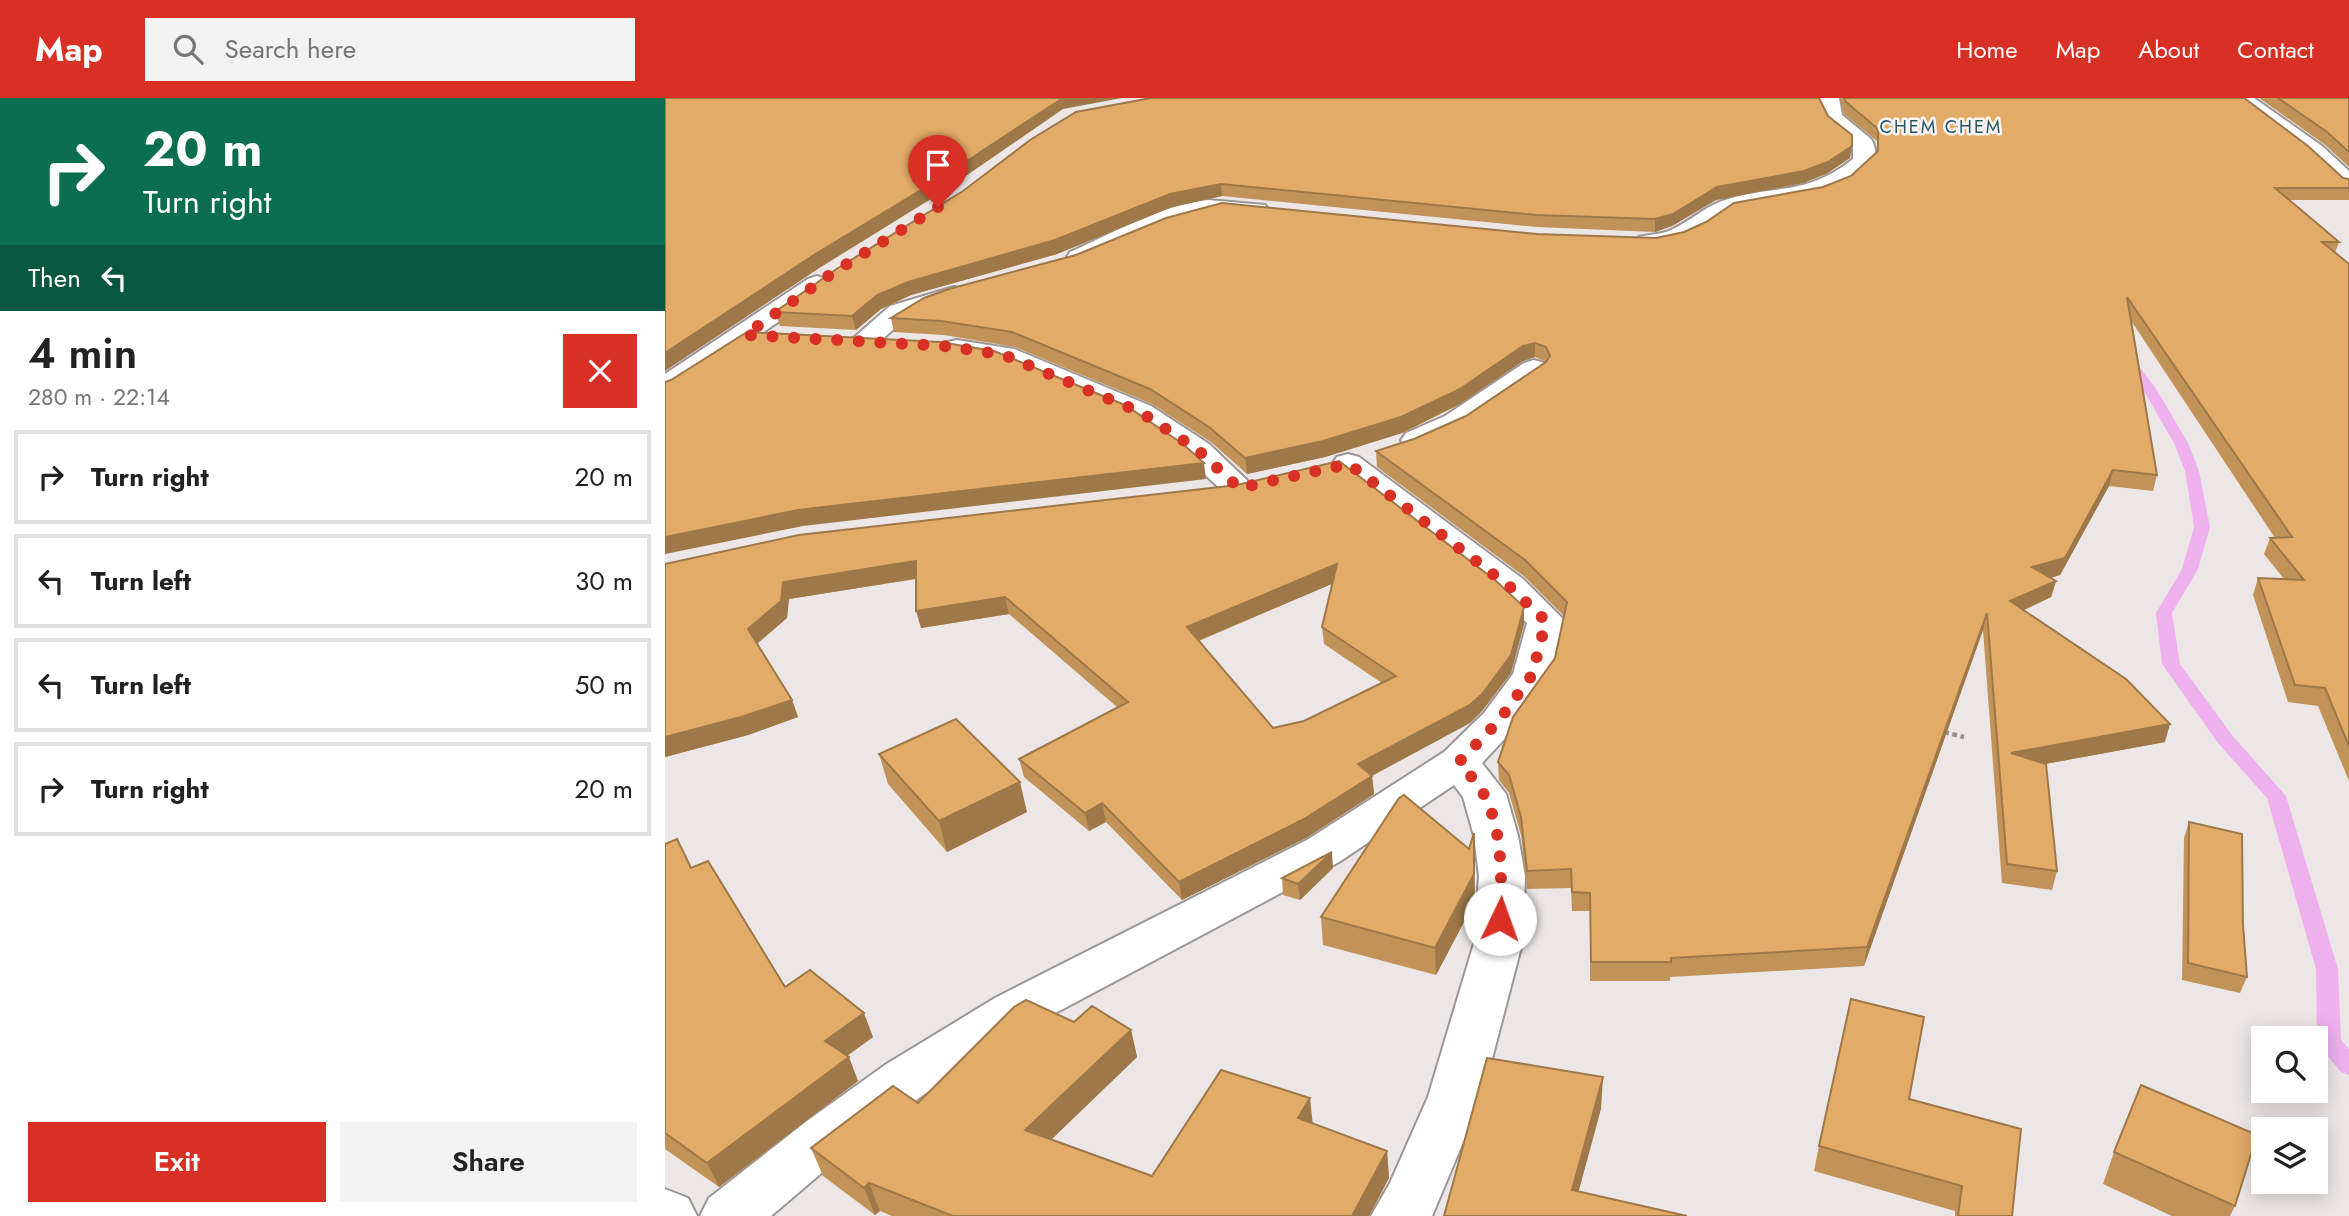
<!DOCTYPE html>
<html lang="en">
<head>
<meta charset="utf-8">
<style>
	body { margin:0; font-family:Jost,sans-serif; background:#f2f2f2; color:#222; height:100vh; display:flex; flex-direction:column; font-size:26px; white-space:nowrap }
	* { box-sizing:border-box; margin:0 }
	p { font-size:23px; color:#767676 }
	.icon { flex:none; width:38px; height:38px; fill:none; stroke:currentColor; stroke-width:2; stroke-linecap:round; stroke-linejoin:round }
	.map { position:relative; flex:1; overflow:hidden }
	.details { display:flex; flex-direction:column; background:#fff; width:665px }
	.details>* { flex:none }
	.banner { background:#0b6e4f; color:#fff; overflow:hidden }
	.controls { position:absolute; left:1586px; top:928px; display:grid; gap:14px }
	.controls a { display:grid; place-items:center; width:77px; height:77px; border-radius:0px; background:#fff; box-shadow:0 4px 18px #0003; font-size:35px }
	.pin { position:absolute; display:grid; place-items:center; width:60px; height:60px; color:#fff; margin:-72px -30px; border-radius:50% 50% 50% 0; rotate:-45deg; box-shadow:0 0 7px #0007 }
	.pin .icon { rotate:45deg }
	.me { position:absolute; width:77px; margin:-38px; rotate:3deg; stroke-linejoin:round; filter:drop-shadow(0 0 5px #0008) }
	.turn { display:flex; align-items:center; gap:24px; height:147px; padding:0 28px; font-size:32px }
	.turn .icon { width:91px; height:91px; stroke-width:2.5 }
	.turn b { display:block; font-size:49px; line-height:60px }
	.then { display:flex; align-items:center; height:66px; padding:0 28px; background:#0003; gap:14px; font-size:26px }
	.round { display:grid; place-items:center; flex:none; width:74px; height:74px; border-radius:0px; background:#f2f2f2 }
	.summary { display:flex; align-items:center; justify-content:space-between; height:119px; padding:0 28px }
	h1 { font-size:42px; font-weight:600; line-height:52px }
	.action { display:flex; gap:14px; margin-top:auto; padding:14px 28px }
	.action a { flex:1; height:80px; border-radius:0px; background:#d93025; color:#fff; font-size:28px; font-weight:600; line-height:80px; text-align:center }
	.action a+a { background:#f2f2f2; color:#222 }
	ul { padding:0; list-style:none }
	li { display:flex; align-items:center; gap:21px; height:94px; margin:0 14px 10px; padding:0 14px; border:4px solid #e0e0e0; border-radius:0px }
	li div { flex:1 }
	li b { display:block; font-size:26px }
	li em { font-style:normal }
	header { display:flex; align-items:center; gap:42px; box-sizing:border-box; height:98px; padding:0 35px; background:#d93025; color:#fff }
	header strong { font-size:33px }
	nav { display:flex; gap:38px; margin-inline-start:auto; font-size:24px }
	.search { width:490px; height:63px; background:#f2f2f2; display:flex; align-items:center; gap:18px; box-sizing:border-box; padding:0 24px; border-radius:0px; color:#767676; font-size:26px }
	main { display:flex; flex:1; min-height:0 }
	.map>svg:first-child { display:block }
	.lines { fill:none; stroke-linecap:round; stroke-linejoin:round }
	.stream { fill:#eeb1ee; fill-rule:evenodd }
	.minor-casing { stroke:#9c9796; stroke-width:4 }
	.path { stroke:#928f8e; stroke-width:4.5; stroke-dasharray:5 3.5; stroke-linecap:butt }
	.minor { fill:#fff; fill-rule:evenodd }
	.wall { fill:#c29359; fill-rule:evenodd }
	.shaded-wall { fill:#9e7849 }
	.building { fill:#e2ab68; stroke:#9e7849; stroke-width:2; fill-rule:evenodd }
	.route { stroke:#d93025; stroke-width:12; stroke-dasharray:0 21.6 }
	.labels { text-anchor:middle; dominant-baseline:central; stroke-width:5; stroke-linejoin:round; paint-order:stroke }
	.far-neighbourhood-label { font-size:18px; letter-spacing:2px; fill:#215a63; stroke:#f9f4f3 }
</style>
</head>
<body>
<header>
<strong>Map</strong>
<div class="search"><svg class="icon" aria-label="search" viewBox="0 0 24 24"><circle cx="10" cy="10" r="6"/><path d="M15 15l6 6"/></svg>Search here</div>
<nav><a>Home</a><a>Map</a><a>About</a><a>Contact</a></nav>
</header>
<main>
<section class="details">
<div class="banner">
<div class="turn"><svg class="icon" aria-label="right" viewBox="0 0 24 24"><path d="M7 20v-9h11M14 6l5 5-5 5"/></svg><div><b>20 m</b>Turn right</div></div>
<div class="then">Then<svg class="icon" aria-label="left" viewBox="0 0 24 24"><path d="M17 20v-9H6M10 6l-5 5 5 5"/></svg></div>
</div>
<div class="summary"><div><h1>4 min</h1><p>280 m · 22:14</p></div><a class="round" style="background:#d93025;color:#fff"><svg class="icon" aria-label="close" viewBox="0 0 24 24"><path d="M6 6l12 12M18 6L6 18"/></svg></a></div>
<ul>
<li><svg class="icon" aria-label="right" viewBox="0 0 24 24"><path d="M7 20v-9h11M14 6l5 5-5 5"/></svg><div><b>Turn right</b></div><em>20 m</em></li>
<li><svg class="icon" aria-label="left" viewBox="0 0 24 24"><path d="M17 20v-9H6M10 6l-5 5 5 5"/></svg><div><b>Turn left</b></div><em>30 m</em></li>
<li><svg class="icon" aria-label="left" viewBox="0 0 24 24"><path d="M17 20v-9H6M10 6l-5 5 5 5"/></svg><div><b>Turn left</b></div><em>50 m</em></li>
<li><svg class="icon" aria-label="right" viewBox="0 0 24 24"><path d="M7 20v-9h11M14 6l5 5-5 5"/></svg><div><b>Turn right</b></div><em>20 m</em></li>
</ul>
<div class="action"><a>Exit</a><a>Share</a></div>
</section>
<div class="map">
<svg width="1684" height="1118" viewBox="0 0 1684 1118">
	<rect width="100%" height="100%" fill="#ece7e6"/>
	<g class="lines">
		<!-- stream -->
		<polygon class="stream" points="1463,259 1468,260 1492,292 1523,345 1534,373 1545,429 1533,471 1507,515 1515,566 1567,637 1621,698 1673,871 1676,942 1684,951 1684,977 1676,974 1652,945 1651,871 1602,700 1553,645 1497,566 1491,515 1517,471 1529,429 1520,373 1509,345 1479,293 1457,263"/>
		<!-- minor casing -->
		<g class="minor-casing">
			<g id="minor">
				<path d="M1154,0H1174L1177,17L1206,41C1211,48 1212,61 1207,68C1179,91 1150,101 1114,106C1102,108 1089,108 1077,112C1041,122 1016,160 974,149L971,144L974,139C985,136 996,137 1006,132C1024,124 1038,110 1057,103C1109,85 1139,100 1188,61V47C1172,35 1151,23 1154,0Z"/>
				<polygon points="1566,0 1589,0 1657,48 1684,73 1684,92 1676,90 1641,58"/>
				<path d="M543,102L600,107L604,112L600,117C579,122 556,114 534,117C495,124 459,148 423,164L414,166L405,164L402,159L405,154C451,134 493,108 543,102Z"/>
				<polygon points="152,178 161,181 165,186 161,191 10,295 0,298 0,276 143,181"/>
				<path d="M289,189L298,191L302,197L298,203C281,208 261,211 245,219C224,229 215,255 189,249L185,243L225,208Z"/>
				<polygon points="292,242 349,251 486,308 544,346 590,390 586,397 574,400 562,397 522,360 464,320 333,265 282,256 278,250 282,244"/>
				<path d="M869,262L879,265L883,271L879,277C848,299 779,358 741,349L736,342L741,335L780,318L859,265Z"/>
				<polygon points="683,356 694,359 858,481 900,523 887,577 847,633 817,665 841,696 853,738 860,778 858,842 817,999 767,1118 706,1118 725,1085 763,999 810,842 814,778 809,738 798,699 789,687 674,764 366,928 258,997 180,1055 106,1118 35,1118 44,1100 142,1023 220,967 330,900 642,742 779,654 819,615 848,576 862,525 832,497 672,373 667,366 672,359"/>
				<polygon points="0,1091 23,1100 32,1118 0,1118"/>
			</g>
		</g>
		<!-- path -->
		<polyline class="path" points="1279,634 1299,639"/>
		<!-- minor -->
		<use href="#minor" class="minor"/>
	</g>
	<!-- wall -->
	<g class="wall">
		<polygon points="486,0 1185,60 1161,76 1138,85 1051,102 1007,128 990,134 872,129 557,98 507,109 392,156 246,197 216,211 191,232 115,228 110,214"/>
		<polygon points="1175,0 1579,0 1678,80 1684,81 1684,102 1625,102 1674,144 1670,155 1684,166 1684,683 1653,608 1623,604 1588,497 1593,480 1619,481 1599,456 1605,440 1610,440 1467,224 1492,377 1488,393 1444,388 1395,477 1386,480 1391,483 1386,499 1359,512 1500,644 1380,666 1392,773 1387,792 1337,785 1318,532 1199,868 1005,879 1005,883 925,883 925,813 907,813 906,790 862,791 856,737 844,695 834,682 833,664 890,560 899,518 860,479 712,369 711,353 749,341 801,318 881,264 870,259 858,263 795,306 737,335 660,359 582,376 546,344 487,306 350,249 279,237 229,234 226,220 872,136 991,140 1019,134 1158,89 1186,78 1212,54 1212,43 1179,16"/>
		<polygon points="1594,0 1684,0 1684,69 1659,46"/>
		<path d="M572,387L859,526L846,575L817,613L805,625L707,678L709,696L641,740L517,802L441,724L424,733L359,679L354,661L452,609L344,516L256,530L251,481L124,501L122,520L92,546L127,602L133,619L83,637L0,659V466ZM668,485L657,529L659,546L717,585L639,623L608,630L534,543Z"/>
		<polygon points="214,656 362,714 282,754 223,686"/>
		<polygon points="1524,724 1578,827 1582,879 1575,895 1517,882 1519,740"/>
		<polygon points="0,746 26,770 120,889 208,939 182,958 193,983 54,1089 0,1051"/>
		<polygon points="668,770 635,802 618,797 617,780"/>
		<polygon points="810,803 771,877 658,847 656,819"/>
		<polygon points="409,924 466,932 472,959 387,1041 487,1078 648,1026 722,1053 724,1080 704,1118 227,1118 215,1113 210,1117 158,1078 146,1050 253,1005"/>
		<polygon points="1244,1001 1347,1118 1290,1118 1290,1113 1149,1073 1154,1048"/>
		<polygon points="1449,1054 1570,1108 1565,1118 1507,1118 1438,1086"/>
	</g>
	<!-- shaded-wall -->
	<g class="shaded-wall">
		<polygon points="397,0 457,0 398,11 282,91 156,169 0,273 0,255 152,155"/>
		<polygon points="1187,48 1185,60 1161,76 1138,85 1051,102 1007,128 990,134 990,121 1052,89"/>
		<polygon points="556,86 557,98 507,109 392,156 246,197 216,211 191,232 187,218 212,197 243,184 505,96"/>
		<polygon points="870,245 870,259 858,263 795,306 737,335 660,359 582,376 580,360 858,248"/>
		<polygon points="539,365 541,381 138,428 0,456 0,439 133,412"/>
		<polygon points="1448,372 1444,388 1395,477 1363,486 1367,469"/>
		<polygon points="251,463 255,480 124,501 122,520 89,548 83,531 118,484"/>
		<polygon points="672,466 674,483 525,546 522,529"/>
		<polygon points="1391,483 1386,499 1342,520 1345,503"/>
		<polygon points="340,499 344,516 256,530 251,513"/>
		<polygon points="859,509 859,526 846,575 817,613 805,625 695,684 693,666"/>
		<polygon points="1322,515 1318,532 1199,868 1202,849"/>
		<polygon points="127,602 133,619 83,637 0,659 0,639"/>
		<polygon points="1505,626 1500,644 1342,673 1346,655"/>
		<polygon points="707,678 709,696 641,740 517,802 514,784"/>
		<polygon points="355,684 362,714 282,754 274,723"/>
		<polygon points="437,705 441,724 424,733 420,715"/>
		<polygon points="809,735 810,803 771,877 770,850"/>
		<polygon points="667,754 668,770 635,802 633,786"/>
		<polygon points="199,915 208,939 169,967 160,943"/>
		<polygon points="466,932 472,959 368,1059 360,1032"/>
		<polygon points="184,959 193,983 54,1089 42,1065"/>
		<polygon points="938,979 936,1011 907,1118 907,1092"/>
		<polygon points="645,1000 648,1028 633,1020"/>
		<polygon points="722,1053 724,1080 704,1118 687,1118"/>
		<polygon points="204,1085 215,1113 210,1117 199,1090"/>
	</g>
	<!-- building -->
	<g class="building">
		<polygon points="0,0 398,0 279,78 152,155 0,255"/>
		<polygon points="486,0 1154,0 1163,18 1187,37 1187,48 1163,64 1139,73 1052,89 1008,116 990,121 872,117 556,86 505,96 390,142 243,184 212,197 187,218 110,214 173,170 298,93 365,42 411,14"/>
		<polygon points="1179,0 1579,0 1643,48 1678,80 1684,81 1684,90 1610,90 1674,144 1657,144 1684,166 1684,648 1660,590 1630,587 1593,480 1639,482 1605,440 1627,439 1462,199 1492,377 1448,372 1400,460 1367,469 1391,483 1345,503 1461,581 1505,626 1346,655 1381,666 1392,773 1342,766 1322,515 1202,849 1006,860 1006,864 926,864 925,795 907,794 906,771 862,773 856,719 844,677 833,664 848,619 890,560 902,504 860,462 711,353 749,341 801,318 881,264 885,258 881,249 870,245 858,248 795,291 736,319 658,343 580,360 544,329 485,291 347,234 276,223 226,220 259,200 284,191 411,157 501,120 557,105 872,136 991,140 1019,134 1041,124 1069,105 1158,89 1186,78 1213,53 1213,31 1181,4"/>
		<polygon points="1613,0 1684,0 1684,54 1662,34"/>
		<polygon points="82,234 275,244 329,253 460,307 518,346 539,365 133,412 0,439 0,284 6,282"/>
		<path d="M674,363L830,482L859,509L846,557L817,596L805,607L693,666L707,678L639,721L514,784L437,705L420,715L354,661L463,604L340,499L251,513V463L118,484L116,503L83,531L127,602L76,619L0,639V466L134,437L572,387ZM672,466L657,529L731,578L639,623L608,630L522,529Z"/>
		<polygon points="291,621 355,684 274,723 214,656"/>
		<polygon points="739,697 804,751 809,735 809,776 770,850 656,819 734,700"/>
		<polygon points="1524,724 1577,736 1578,827 1582,879 1523,865"/>
		<polygon points="12,741 26,770 43,763 120,889 145,872 199,915 160,943 184,959 42,1065 0,1035 0,746"/>
		<polygon points="667,754 633,786 617,780"/>
		<polygon points="1186,901 1259,919 1244,1001 1356,1031 1347,1118 1293,1118 1297,1088 1154,1048"/>
		<polygon points="361,902 409,924 427,908 466,932 360,1032 487,1078 556,972 645,1000 633,1020 722,1053 687,1118 288,1118 204,1085 199,1090 146,1050 228,988 253,1005 349,909"/>
		<polygon points="822,960 938,979 907,1092 1022,1118 779,1118"/>
		<polygon points="1476,987 1592,1037 1570,1108 1449,1054"/>
	</g>
	<g class="lines">
		<!-- route -->
		<path class="route" d="M273,109L166,176L80,237L279,248L339,257L475,314L533,352L574,390L684,366L845,489L881,523L867,577L833,624L794,664C802,674 812,684 818,695C838,730 837,782 835,821"/>
	</g>
	<g class="labels">
		<!-- far-neighbourhood labels -->
		<g class="far-neighbourhood-label">
			<text x="1276" y="29">CHEM CHEM</text>
		</g>
	</g>
</svg>
<div class="controls">
<a><svg class="icon" aria-label="search" viewBox="0 0 24 24"><circle cx="10" cy="10" r="6"/><path d="M15 15l6 6"/></svg></a>
<a><svg class="icon" aria-label="layers" viewBox="0 0 24 24"><path d="M12 4l9 5-9 5-9-5zM3 14l9 5 9-5"/></svg></a>
</div>
<div class="pin" style="left:273px;top:109px;background:#d93025"><svg class="icon" aria-label="arrive" viewBox="0 0 24 24"><path d="M6 21V4h12l-3 4 3 4H6"/></svg></div>
<svg class="me" style="left:835px;top:821px" viewBox="-20 -20 40 40"><circle r="19" fill="#fff"/><path d="M0-13L10 11 0 6-10 11z" fill="#d93025"/></svg>
</div>
</main>
</body>
</html>
